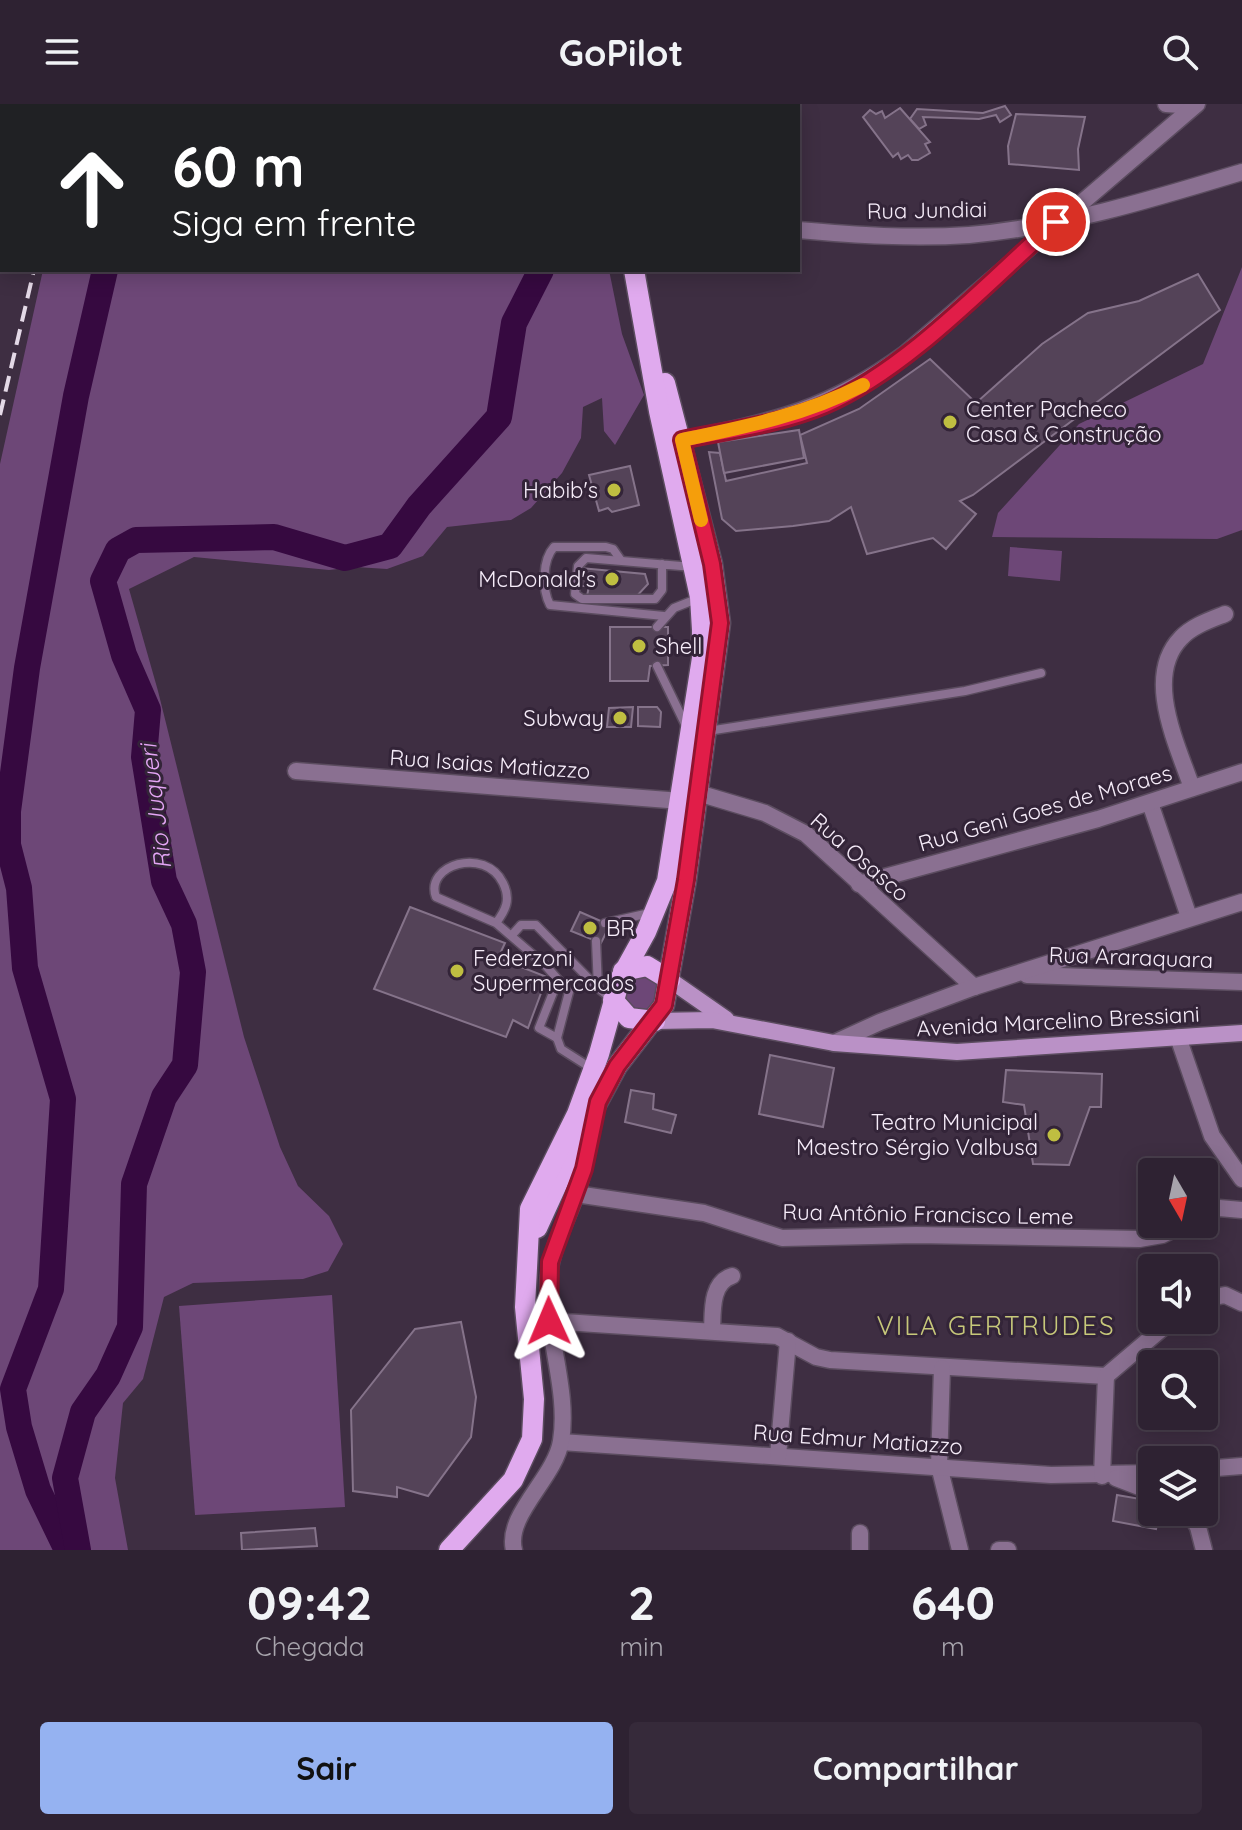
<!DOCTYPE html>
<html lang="pt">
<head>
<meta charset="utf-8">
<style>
	body { margin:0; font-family:Quicksand,sans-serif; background:#362a3a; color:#f1f3f6; height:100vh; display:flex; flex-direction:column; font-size:30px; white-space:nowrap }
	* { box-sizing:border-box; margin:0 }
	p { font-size:26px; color:#a7a4ac }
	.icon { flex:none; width:44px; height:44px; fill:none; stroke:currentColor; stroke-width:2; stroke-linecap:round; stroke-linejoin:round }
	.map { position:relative; height:1446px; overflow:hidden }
	.panel { display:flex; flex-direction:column; background:#2e2232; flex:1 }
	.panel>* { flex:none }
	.guide { position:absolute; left:0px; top:0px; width:800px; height:168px; box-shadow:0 4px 20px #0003,0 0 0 2px #493f4d; background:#202124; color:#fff; overflow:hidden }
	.needle { width:52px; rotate:171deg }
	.tools { position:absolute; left:1138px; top:1054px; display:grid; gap:16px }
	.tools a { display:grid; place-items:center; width:80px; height:80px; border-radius:8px; background:#2e2232; box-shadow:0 4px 20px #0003,0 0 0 2px #493f4d; font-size:40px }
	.pin { position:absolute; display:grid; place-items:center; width:68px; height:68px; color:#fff; margin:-34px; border:4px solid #fff; border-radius:50%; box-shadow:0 2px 8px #0007 }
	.me { position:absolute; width:88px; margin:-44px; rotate:359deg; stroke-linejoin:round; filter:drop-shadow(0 0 6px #0008) }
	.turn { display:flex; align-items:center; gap:28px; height:168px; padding:0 40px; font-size:36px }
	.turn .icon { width:104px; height:104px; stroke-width:2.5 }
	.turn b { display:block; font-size:56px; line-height:68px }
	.eta { display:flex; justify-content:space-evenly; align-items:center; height:136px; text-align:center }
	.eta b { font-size:48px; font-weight:700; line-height:56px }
	.button { display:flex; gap:16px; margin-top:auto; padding:16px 40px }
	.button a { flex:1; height:92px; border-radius:8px; background:#95b2f1; color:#111; font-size:32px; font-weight:700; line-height:92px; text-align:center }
	.button a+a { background:#362a3a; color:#f1f3f6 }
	header { display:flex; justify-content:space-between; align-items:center; height:104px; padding:0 40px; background:#2e2232; font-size:36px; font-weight:700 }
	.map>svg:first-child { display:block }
	.green { fill:#6d4777 }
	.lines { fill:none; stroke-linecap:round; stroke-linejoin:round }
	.river { stroke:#360940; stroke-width:26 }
	.building { fill:#544358; stroke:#85738a; stroke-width:2 }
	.lane-casing { stroke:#5b4c5f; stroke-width:11 }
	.street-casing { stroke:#5b4c5f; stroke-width:19 }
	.secondary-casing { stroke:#5b4c5f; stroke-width:19 }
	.primary-casing { stroke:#5b4c5f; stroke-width:23 }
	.lane { stroke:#8a7091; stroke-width:8 }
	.street { stroke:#8a7091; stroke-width:16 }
	.secondary { stroke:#ba91c6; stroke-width:16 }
	.primary { stroke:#e0aaee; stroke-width:20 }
	.rail { stroke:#e4d9e7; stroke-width:4; stroke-dasharray:16 8; stroke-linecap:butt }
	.route-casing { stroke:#92132f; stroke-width:20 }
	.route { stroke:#e11d48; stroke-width:14 }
	.slow { stroke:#f59e0b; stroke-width:14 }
	.poi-dot { fill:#bfbe41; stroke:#332438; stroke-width:3 }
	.labels { text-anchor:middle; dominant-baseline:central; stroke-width:6; stroke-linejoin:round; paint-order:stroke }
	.street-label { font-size:22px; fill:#f6ecf9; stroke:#332438 }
	.poi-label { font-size:22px; fill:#f6ecf9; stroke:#332438; text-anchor:start }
	.water-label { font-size:24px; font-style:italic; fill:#e4a5f5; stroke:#332438 }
	.quarter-label { font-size:26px; letter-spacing:2px; fill:#c7c87a; stroke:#332438 }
</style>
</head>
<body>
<header><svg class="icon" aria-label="menu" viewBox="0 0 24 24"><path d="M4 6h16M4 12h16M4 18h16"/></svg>GoPilot<svg class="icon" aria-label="search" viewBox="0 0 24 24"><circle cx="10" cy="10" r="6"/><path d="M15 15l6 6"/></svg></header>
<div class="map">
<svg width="1242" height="1446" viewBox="0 0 1242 1446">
	<rect width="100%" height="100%" fill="#3e2e42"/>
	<!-- green -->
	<g class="green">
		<polygon points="80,0 523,0 525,2 80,2"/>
		<polygon points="1242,163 1242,426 1217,435 992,433 998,409 1079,320 1203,260"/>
		<polygon points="43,166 609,166 622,230 644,291 615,341 604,327 602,294 583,303 581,334 562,369 531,404 511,416 447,423 423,452 387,465 356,463 329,466 194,453 129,485 158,587 244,933 280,1043 298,1082 329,1112 343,1140 328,1167 303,1175 193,1179 164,1193 143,1275 123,1299 115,1374 128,1446 0,1446 0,360"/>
		<polygon points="1010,443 1062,447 1060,477 1008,472"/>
		<polygon points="642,868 662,883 657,897 647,908 627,903 625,893 629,877"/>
		<polygon points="332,1191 345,1403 195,1411 179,1202"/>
	</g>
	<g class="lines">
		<!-- river -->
		<g class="river">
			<polyline points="241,0 244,2"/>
			<polyline points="148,2 148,0"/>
			<polyline points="394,2 397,2"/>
			<polyline points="67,1446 38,1386 19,1323 13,1285 51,1185 63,995 25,864 19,784 8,741 8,707 27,564 76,292 105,166"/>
			<polyline points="78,1446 65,1374 83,1308 108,1272 130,1223 134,1080 164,993 185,961 193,868 184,820 164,777 144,653 148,606 124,551 103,477 118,446 136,436 274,433 345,454 390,442 419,402 499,313 514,219 541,166"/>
		</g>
	</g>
	<!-- building -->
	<g class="building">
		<polygon points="1005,2 1011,11 1000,18 996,11 979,15 923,13 926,21 919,25 910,15 917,5 983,9"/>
		<polygon points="900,4 930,38 925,40 930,49 918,56 912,56 908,51 901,55 898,49 893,53 863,13 870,6 876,10 882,7 885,14"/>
		<polygon points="1016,10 1085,13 1078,45 1079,66 1009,60 1008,42"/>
		<polygon points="1198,170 1220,206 973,391 960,397 976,410 946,445 933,434 867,450 851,403 829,417 793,422 736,427 722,415 709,348 720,349 726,377 807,359 800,331 859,305 930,255 976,299 1042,240 1088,209 1139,197"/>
		<polygon points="799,326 804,354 724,369 718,338"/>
		<polygon points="630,362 639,401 612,408 608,404 599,407 589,371"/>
		<polygon points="580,464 645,470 648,480 635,494 587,492 589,482 577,482"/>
		<polygon points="610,523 668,523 668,561 650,562 648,577 610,577"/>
		<polygon points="633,603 631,623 607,623 609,604"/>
		<polygon points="638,603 657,603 661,608 660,623 638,622"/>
		<polygon points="410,803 505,839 498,854 547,873 528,924 513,916 506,933 374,885"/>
		<polygon points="580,808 610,821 601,839 571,827"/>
		<polygon points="770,951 834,964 823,1023 759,1010"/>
		<polygon points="1006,966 1102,970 1101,1003 1090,1003 1069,1061 1033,1060 1024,1001 1003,998"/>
		<polygon points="631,986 654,990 653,1005 676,1011 671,1029 625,1018"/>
		<polygon points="461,1218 476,1293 471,1333 428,1392 397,1383 397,1393 353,1387 351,1306 415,1225"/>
		<polygon points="1117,1391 1152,1397 1152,1408 1160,1408 1156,1425 1113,1417"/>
		<polygon points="315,1424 317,1442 242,1446 241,1429"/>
	</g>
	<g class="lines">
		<!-- lane casing -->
		<g class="lane-casing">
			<g id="lane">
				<path d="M620,455L613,445L606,443H554C542,456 542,486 550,501L664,512"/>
				<polyline points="662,460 662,486 655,495 582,495 575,490 578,462 586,454 693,463"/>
				<polyline points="657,523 674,504 699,494"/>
				<polyline points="657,562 688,626"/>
				<polyline points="708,627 965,587 1041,569"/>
				<path d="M496,819C506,806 511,795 503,779C485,742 424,761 436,793L496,819L546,862L569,888L557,934"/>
				<polyline points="605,819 654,808"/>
				<polyline points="512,831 521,821 536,821 598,884"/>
				<polyline points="596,837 598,884 613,896"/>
				<polyline points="558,876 539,924 557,934 561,945 594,966"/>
			</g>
		</g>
		<!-- street casing -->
		<g class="street-casing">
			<g id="street">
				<polyline points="631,0 632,2"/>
				<polyline points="1166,0 1194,2"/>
				<path d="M798,126C855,131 912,135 969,131C1062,123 1153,95 1242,68"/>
				<path d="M682,336C774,317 827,307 905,250L1197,0"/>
				<polyline points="296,667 681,697"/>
				<path d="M1192,684C1178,642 1143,573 1181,534C1192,522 1210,516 1225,510"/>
				<polyline points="698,689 765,709 806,730 974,883"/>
				<polyline points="1150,699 1189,813"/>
				<polyline points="859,780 1098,715 1242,668"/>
				<polyline points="1027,871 1242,878"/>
				<polyline points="1178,933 1212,1032 1242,1075"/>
				<polyline points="834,939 880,918 974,883 1242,798"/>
				<polyline points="576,1090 704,1109 782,1134 916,1131 1139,1135 1162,1131 1184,1120"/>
				<polyline points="1204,1108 1219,1104 1242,1106"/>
				<polyline points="1204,1195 1225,1191 1242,1199"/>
				<polyline points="549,1217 777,1232 816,1253 830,1256 1106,1272"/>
				<path d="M712,1227C713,1209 710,1179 732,1172"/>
				<polyline points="942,1264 939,1362 960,1446"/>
				<polyline points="1106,1272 1172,1216"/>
				<polyline points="561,1338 1051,1371 1152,1369"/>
				<polyline points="778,1352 788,1237"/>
				<polyline points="1204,1365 1242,1362"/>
				<polyline points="1102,1372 1106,1272"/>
				<polyline points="1116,1374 1152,1388"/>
				<polyline points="1189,1408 1198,1423 1204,1446"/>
				<path d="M514,1446C505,1411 555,1374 561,1337C569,1288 547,1235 548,1185C548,1148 566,1120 577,1087C586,1061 590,1035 595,1009"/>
				<polyline points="860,1446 860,1429"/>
				<polyline points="999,1446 1008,1446"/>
			</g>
		</g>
		<!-- secondary casing -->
		<g class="secondary-casing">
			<g id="secondary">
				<polyline points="670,876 726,915"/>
				<polyline points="655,917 712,916 834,939 957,948 1242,929"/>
			</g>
		</g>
		<!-- primary casing -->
		<g class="primary-casing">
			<g id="primary">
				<polyline points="565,0 567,2"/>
				<polyline points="623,867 647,862 670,876"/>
				<polyline points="613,896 629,914 655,917"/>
				<polyline points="537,1124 580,1030 617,962 664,901 686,776 720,519 712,460 665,279"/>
				<polyline points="449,1446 513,1376 532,1335 534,1295 525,1203 530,1105 577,1010 599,950 620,875 646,828 667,777 702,554 702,526 700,493 659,307 634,166"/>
			</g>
		</g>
		<!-- lane -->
		<use href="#lane" class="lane"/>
		<!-- street -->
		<use href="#street" class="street"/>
		<!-- secondary -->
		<use href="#secondary" class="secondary"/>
		<!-- primary -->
		<use href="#primary" class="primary"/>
		<!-- rail -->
		<g class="rail">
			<polyline points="71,2 72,0"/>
			<polyline points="0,311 34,166"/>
		</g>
	</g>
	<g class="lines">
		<!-- route casing -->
		<g class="route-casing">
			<path id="route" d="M549,1217L550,1158L584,1065L598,998L617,962L664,901L686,776L720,519L712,460L682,336C729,326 780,320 825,301C908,265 988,178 1056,118"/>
		</g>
		<!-- route -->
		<use href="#route" class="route"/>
		<!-- slow -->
		<path class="slow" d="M701,416L682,336C745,323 805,311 863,281"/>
	</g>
	<!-- markers -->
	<g class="poi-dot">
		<circle cx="950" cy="318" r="8"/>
		<circle cx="614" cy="386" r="8"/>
		<circle cx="612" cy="475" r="8"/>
		<circle cx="639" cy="542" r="8"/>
		<circle cx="620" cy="614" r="8"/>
		<circle cx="590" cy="824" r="8"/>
		<circle cx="457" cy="867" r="8"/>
		<circle cx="1054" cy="1031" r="8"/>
	</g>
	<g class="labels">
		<!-- street labels -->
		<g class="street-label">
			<text transform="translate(927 106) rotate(-1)">Rua Jundiai</text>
			<text transform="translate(490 660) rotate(4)">Rua Isaias Matiazzo</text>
			<text transform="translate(1045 704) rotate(-16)">Rua Geni Goes de Moraes</text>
			<text transform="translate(860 753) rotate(41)">Rua Osasco</text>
			<text transform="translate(1131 853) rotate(2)">Rua Araraquara</text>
			<text transform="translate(1058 917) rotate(-3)">Avenida Marcelino Bressiani</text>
			<text transform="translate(928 1110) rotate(1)">Rua Antônio Francisco Leme</text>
			<text transform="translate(858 1335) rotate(4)">Rua Edmur Matiazzo</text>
		</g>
		<!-- poi labels -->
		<g class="poi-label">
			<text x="966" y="305">Center Pacheco<tspan x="966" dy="25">Casa &amp; Construção</tspan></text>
			<text x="598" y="386" text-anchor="end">Habib's</text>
			<text x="596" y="475" text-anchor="end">McDonald's</text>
			<text x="655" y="542">Shell</text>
			<text x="604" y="614" text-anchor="end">Subway</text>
			<text x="606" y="824">BR</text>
			<text x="473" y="854">Federzoni<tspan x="473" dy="25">Supermercados</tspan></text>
			<text x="1038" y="1018" text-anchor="end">Teatro Municipal<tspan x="1038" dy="25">Maestro Sérgio Valbusa</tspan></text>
		</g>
		<!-- water labels -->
		<g class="water-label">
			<text transform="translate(155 703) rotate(-97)">Rio Juqueri</text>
		</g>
		<!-- quarter labels -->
		<g class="quarter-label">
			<text x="996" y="1221">VILA GERTRUDES</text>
		</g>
	</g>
</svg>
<div class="tools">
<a><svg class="needle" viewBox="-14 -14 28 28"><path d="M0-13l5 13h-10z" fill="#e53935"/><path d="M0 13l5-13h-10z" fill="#a7a4ac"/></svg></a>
<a><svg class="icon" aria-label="sound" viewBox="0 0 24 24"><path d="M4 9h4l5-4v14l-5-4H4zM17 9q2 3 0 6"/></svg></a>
<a><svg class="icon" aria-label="search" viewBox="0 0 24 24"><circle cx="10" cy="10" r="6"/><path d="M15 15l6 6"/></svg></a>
<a><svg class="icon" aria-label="layers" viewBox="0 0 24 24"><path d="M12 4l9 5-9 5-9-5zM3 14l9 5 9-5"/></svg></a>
</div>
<div class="pin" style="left:1056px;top:118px;background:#d93025"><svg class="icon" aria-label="arrive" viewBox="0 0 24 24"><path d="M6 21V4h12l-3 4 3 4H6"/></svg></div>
<svg class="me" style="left:549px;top:1217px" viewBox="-20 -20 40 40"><path d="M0-17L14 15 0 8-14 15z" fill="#e11d48" stroke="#fff" stroke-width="4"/></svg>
<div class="guide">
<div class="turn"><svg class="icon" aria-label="ahead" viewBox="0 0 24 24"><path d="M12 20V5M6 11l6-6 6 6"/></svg><div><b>60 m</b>Siga em frente</div></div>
</div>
</div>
<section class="panel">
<div class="eta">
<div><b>09:42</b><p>Chegada</p></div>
<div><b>2</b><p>min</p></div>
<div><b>640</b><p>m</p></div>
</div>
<div class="button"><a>Sair</a><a>Compartilhar</a></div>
</section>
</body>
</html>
